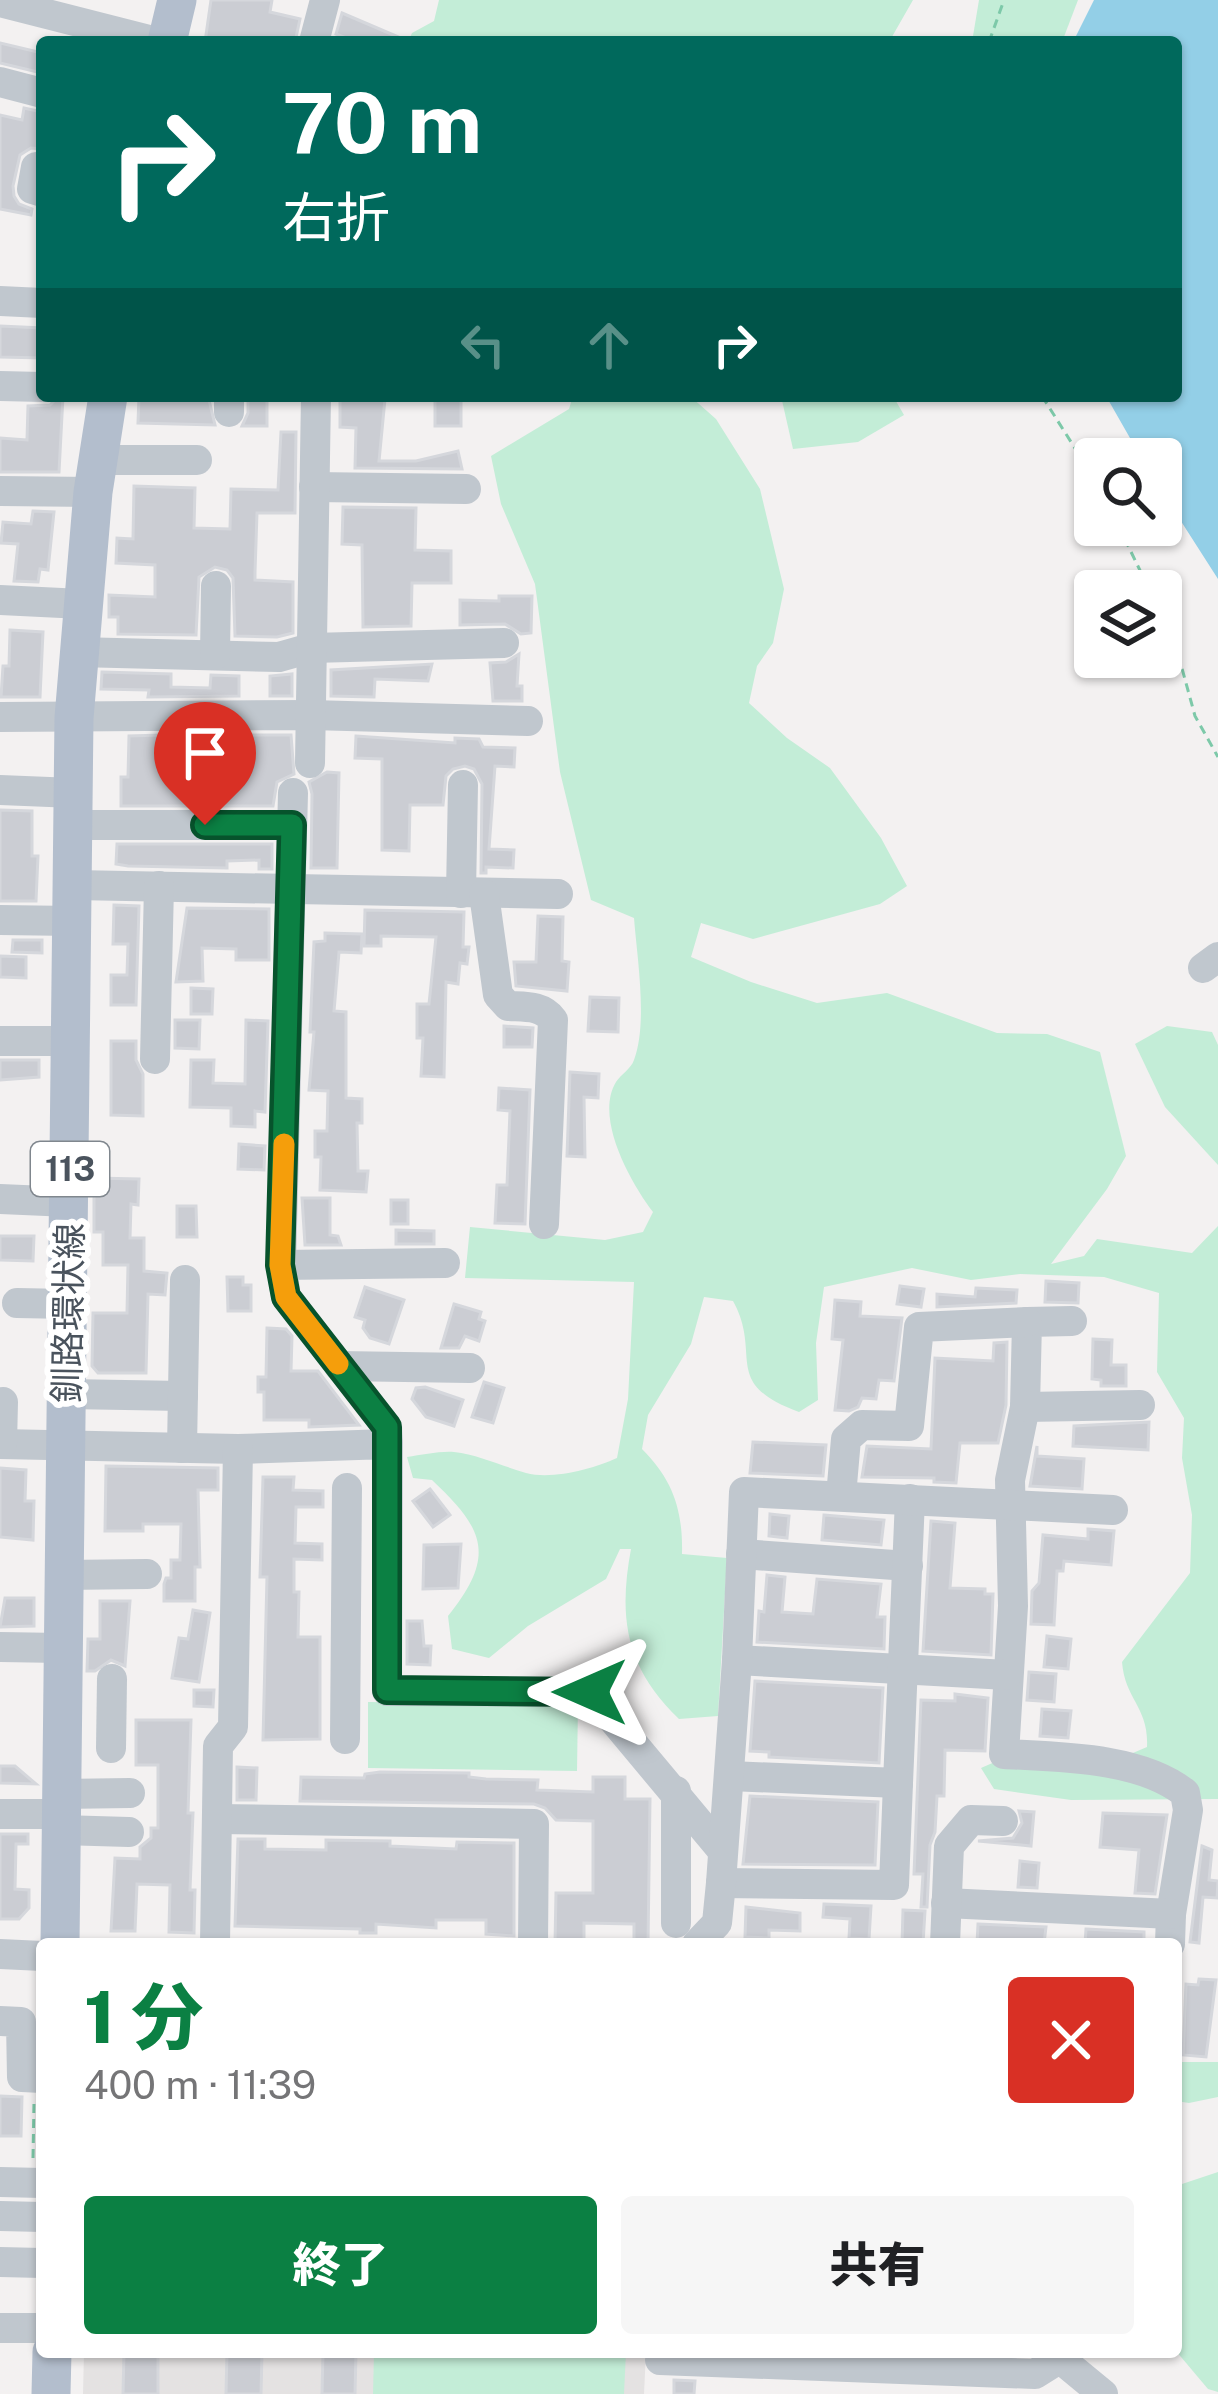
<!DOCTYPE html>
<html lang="ja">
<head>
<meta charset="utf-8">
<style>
	body { margin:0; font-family:"Public Sans","Noto Sans JP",sans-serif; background:#f6f6f6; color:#202124; height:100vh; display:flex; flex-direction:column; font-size:45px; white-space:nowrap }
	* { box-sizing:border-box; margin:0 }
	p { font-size:39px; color:#757577 }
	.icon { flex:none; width:66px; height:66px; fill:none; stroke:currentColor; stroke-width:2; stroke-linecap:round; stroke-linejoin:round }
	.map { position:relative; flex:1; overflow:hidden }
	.sheet { position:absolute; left:36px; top:1938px; width:1146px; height:420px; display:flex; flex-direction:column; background:#fff; border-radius:12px; box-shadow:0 3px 9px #0004 }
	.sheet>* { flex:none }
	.top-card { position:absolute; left:36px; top:36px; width:1146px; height:366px; border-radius:12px; box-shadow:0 3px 9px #0004; background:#00695c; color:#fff; overflow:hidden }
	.buttons { position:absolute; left:1074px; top:438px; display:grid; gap:24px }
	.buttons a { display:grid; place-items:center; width:108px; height:108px; border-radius:12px; background:#fff; box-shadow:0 3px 9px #0004; font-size:60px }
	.pin { position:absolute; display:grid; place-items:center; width:102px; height:102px; color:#fff; margin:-123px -51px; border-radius:50% 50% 50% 0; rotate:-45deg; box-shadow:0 0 12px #0007 }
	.pin .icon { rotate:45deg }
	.me { position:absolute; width:132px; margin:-66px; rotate:270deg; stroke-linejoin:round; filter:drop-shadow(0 0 9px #0008) }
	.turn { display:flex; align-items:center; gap:42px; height:252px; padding:0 48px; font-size:54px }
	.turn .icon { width:156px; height:156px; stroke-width:2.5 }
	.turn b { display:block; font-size:84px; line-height:102px }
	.lanes { display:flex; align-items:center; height:114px; padding:0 48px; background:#0003; justify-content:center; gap:60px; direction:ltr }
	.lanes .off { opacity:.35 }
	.round { display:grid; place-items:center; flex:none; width:126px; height:126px; border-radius:12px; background:#f6f6f6 }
	.overview { display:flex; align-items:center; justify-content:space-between; height:204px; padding:0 48px }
	h1 { font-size:72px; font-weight:800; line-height:90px; color:#0b8043 }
	.cta { display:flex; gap:24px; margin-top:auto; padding:24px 48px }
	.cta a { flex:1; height:138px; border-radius:12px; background:#0b8043; color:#fff; font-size:48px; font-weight:800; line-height:138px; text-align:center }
	.cta a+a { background:#f6f6f6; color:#202124 }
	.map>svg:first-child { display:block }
	.education { fill:#e4e2e2 }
	.green { fill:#c3edd7 }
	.water { fill:#93cfe7 }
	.building { fill:#cbcdd3; stroke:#d5d7dc; stroke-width:3 }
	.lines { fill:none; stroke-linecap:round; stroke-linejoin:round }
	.path { stroke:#7dc9a9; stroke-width:3; stroke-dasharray:9 6; stroke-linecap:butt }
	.minor { stroke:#c0c7ce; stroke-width:30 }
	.major { stroke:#b3becd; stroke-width:39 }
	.route-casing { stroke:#07532c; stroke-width:30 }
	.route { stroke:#0b8043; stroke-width:21 }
	.slow { stroke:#f59e0b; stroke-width:21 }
	.labels { text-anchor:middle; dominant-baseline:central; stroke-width:12; stroke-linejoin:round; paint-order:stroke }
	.shield { fill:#fff; stroke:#80878e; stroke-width:3 }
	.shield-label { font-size:33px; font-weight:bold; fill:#4a535d }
	.street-label { font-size:36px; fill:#4a535d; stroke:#fff }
</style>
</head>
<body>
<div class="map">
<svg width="1218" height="2394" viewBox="0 0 1218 2394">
	<rect width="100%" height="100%" fill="#f3f1f1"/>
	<!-- education -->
	<polygon class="education" points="84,2352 646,2352 644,2394 83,2394"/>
	<!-- green -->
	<g class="green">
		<polygon points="439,0 913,0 889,42 577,42 548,37 508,42 408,42 412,33 434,21"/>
		<polygon points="979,0 1078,0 1062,42 972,42"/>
		<path d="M573,396H690L716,419L760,489L784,589L773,643L757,666L749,703L787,738L830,768L881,838L907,886L880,904L753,939L701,923L691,957L751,982L817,1003L887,993L997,1033L1047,1034L1100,1052L1126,1156L1107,1189L1051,1264L1084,1256L1097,1239L1192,1253L1218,1226V1799L1071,1800L994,1789L981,1768L997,1761L1088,1772L1147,1747C1149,1707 1125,1700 1122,1662L1190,1573L1192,1515L1182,1458L1184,1418L1157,1372L1159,1293L1104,1277L1020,1274L971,1280L912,1268L824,1287L816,1343L818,1400L799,1412C720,1383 763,1355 733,1301L704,1297L691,1344L648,1415L642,1449C673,1480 683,1510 682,1554L727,1558L718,1716L679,1719C626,1668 618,1619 631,1549H620L606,1579L528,1626L489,1658L452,1649L448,1616C497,1555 484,1529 432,1480L413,1478L407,1457C422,1455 439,1451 454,1452C479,1455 502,1466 526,1473C552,1480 593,1469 617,1458L628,1399L634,1282L465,1278L470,1227L605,1240L643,1232L653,1212C631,1183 594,1118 616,1082C621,1074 631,1069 634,1060C648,1023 637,957 634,918L591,900L560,772L535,584L501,504L491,456L569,409Z"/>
		<polygon points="781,396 893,396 904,415 858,442 793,449"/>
		<polygon points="1167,1026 1212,1032 1218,1045 1218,1165 1165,1107 1135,1044"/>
		<polygon points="368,1702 578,1704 577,1771 368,1768"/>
		<polygon points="1176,2062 1218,2062 1218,2097 1189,2103 1176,2101"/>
		<polygon points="1218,2172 1218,2392 1208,2389 1176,2351 1176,2186"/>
		<polygon points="374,2352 626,2352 624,2394 373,2394"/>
	</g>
	<!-- water -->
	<polygon class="water" points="1094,0 1218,0 1218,579 1161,490 1161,459 1142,459 1106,396 1176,396 1176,42 1073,42"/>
	<!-- building -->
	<g class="building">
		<polygon points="211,0 272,0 270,12 300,19 295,42 205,42"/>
		<polygon points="342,13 410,42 356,42 336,34"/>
		<polygon points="0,43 42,53 42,73 0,63"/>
		<polygon points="24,108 42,112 42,149 31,148 20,155 13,186 14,196 19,204 32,209 31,215 0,209 0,115 22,120"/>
		<polygon points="0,326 42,328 42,358 0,357"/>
		<polygon points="59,396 63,396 59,472 0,472 0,438 27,440 28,406 50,405"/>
		<polygon points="139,396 209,400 215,425 138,423"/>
		<polygon points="248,396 267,396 267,426 242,426 248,413"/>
		<rect x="435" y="396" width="26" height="30"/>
		<polygon points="340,398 385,399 379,461 416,461 458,451 462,469 355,468 356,428 340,427"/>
		<polygon points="281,432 296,432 295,513 257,513 255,572 255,580 293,582 293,633 277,637 235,636 233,578 227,570 215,567 199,577 196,635 118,634 118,617 109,617 109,595 155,597 155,565 116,563 117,538 133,539 134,486 195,488 194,528 230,529 231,489 278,490"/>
		<polygon points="343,507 416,508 415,550 451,551 451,583 412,583 411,626 363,627 362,545 342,544"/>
		<polygon points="33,511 54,512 48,570 40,569 38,582 14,581 18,544 1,543 3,522 31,524"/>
		<polygon points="499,596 532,596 531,633 521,634 505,624 460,625 460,600 499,601"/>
		<polygon points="10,630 43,632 40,697 1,697 3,666 9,666"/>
		<polygon points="519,654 517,686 522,686 522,701 493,701 490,663 506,662"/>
		<polygon points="432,664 428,681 375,679 374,697 331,696 331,670"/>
		<polygon points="102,672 171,674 171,687 210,688 211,675 239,676 239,696 148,697 149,690 101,689"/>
		<polygon points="292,674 292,696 270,696 270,676"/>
		<polygon points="161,735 160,770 192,771 193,735 291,735 294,774 277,782 273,806 121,806 121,777 128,777 129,736"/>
		<polygon points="356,736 455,743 455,738 479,739 483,747 515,748 514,767 495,766 489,849 514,850 513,868 486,867 486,873 481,873 482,784 474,769 465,766 453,769 446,776 443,805 410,805 409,851 382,850 382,759 355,758"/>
		<polygon points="327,772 339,773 337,868 311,868 312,794 309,782"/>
		<polygon points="0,810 32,811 32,856 38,856 36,901 0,901"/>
		<polygon points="117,844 272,844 272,869 259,869 259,860 227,861 227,868 128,866 116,864"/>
		<polygon points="114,905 139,906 136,1005 111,1005 111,975 127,975 128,944 113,944"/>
		<polygon points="187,908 269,909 269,960 236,960 236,949 202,948 203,981 176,982"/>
		<polygon points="365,910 464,912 463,947 469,947 467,964 460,963 458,984 446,982 444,1077 421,1076 423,1038 417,1038 417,1004 429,1004 436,937 381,936 381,946 364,946"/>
		<polygon points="538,916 563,917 562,961 569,962 567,991 516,986 514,962 536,962"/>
		<polygon points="325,933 362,934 361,953 339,952 334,1011 346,1012 346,1098 362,1099 362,1123 357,1123 358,1171 368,1171 366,1192 320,1190 321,1157 315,1157 315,1131 327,1131 328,1091 309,1090 314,1032 310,1032 314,942 325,941"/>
		<polygon points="13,940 42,940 42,953 12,952"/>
		<polygon points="0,956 26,957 26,978 0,977"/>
		<polygon points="191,988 213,989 212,1014 191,1014"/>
		<polygon points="590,997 619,998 618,1032 588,1031"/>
		<polygon points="175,1020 200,1020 199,1049 175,1048"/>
		<polygon points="246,1020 268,1021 265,1112 255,1111 255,1127 231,1126 231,1108 190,1107 191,1060 214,1060 213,1083 245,1084"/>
		<polygon points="504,1026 533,1028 532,1047 504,1047"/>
		<polygon points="111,1041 136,1041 136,1060 143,1074 143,1116 111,1115"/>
		<polygon points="0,1060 39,1060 39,1077 0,1080"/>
		<polygon points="570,1072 599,1074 598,1098 584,1097 585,1157 567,1156"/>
		<polygon points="499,1088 530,1090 525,1224 495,1223 497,1185 507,1185 510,1111 498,1110"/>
		<polygon points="239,1144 265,1146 264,1170 238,1169"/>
		<polygon points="94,1178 139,1179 138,1205 131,1204 130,1238 144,1238 144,1271 167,1273 165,1295 148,1294 146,1373 98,1373 92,1366 93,1313 127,1313 128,1265 103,1265 103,1232 94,1232"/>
		<polygon points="302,1198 330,1198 330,1235 338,1236 341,1245 305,1245"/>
		<rect x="391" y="1200" width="17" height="24"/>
		<polygon points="177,1206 196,1206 197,1237 177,1237"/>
		<polygon points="396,1230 434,1231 434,1244 396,1244"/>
		<polygon points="0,1236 34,1236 33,1261 0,1260"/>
		<polygon points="227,1277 243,1277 243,1285 251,1285 251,1311 228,1311"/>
		<polygon points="1046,1281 1079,1283 1078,1303 1045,1302"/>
		<polygon points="900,1286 924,1289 921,1307 897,1304"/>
		<polygon points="365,1287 404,1300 389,1344 370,1338 363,1328 365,1320 355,1317"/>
		<polygon points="976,1288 1017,1290 1016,1303 937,1307 937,1294 975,1297"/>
		<polygon points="835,1300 861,1302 860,1316 902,1318 894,1381 879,1380 876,1399 862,1398 858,1407 849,1411 835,1410 843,1340 832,1339"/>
		<polygon points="454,1304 481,1312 479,1319 485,1321 479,1341 465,1336 459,1348 441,1348"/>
		<polygon points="267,1328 286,1329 292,1336 291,1371 318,1371 359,1425 309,1427 309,1420 264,1420 264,1392 258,1392 258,1377 266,1377"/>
		<polygon points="1093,1339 1112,1340 1111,1365 1126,1365 1126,1386 1101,1386 1101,1380 1092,1379"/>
		<polygon points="1007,1342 1006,1405 998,1443 960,1443 956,1483 934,1482 934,1478 862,1477 867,1446 931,1449 935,1358 993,1361 994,1343"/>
		<polygon points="484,1382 504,1388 493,1423 472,1417"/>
		<polygon points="425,1387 463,1400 454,1426 426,1417 412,1399 416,1388"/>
		<polygon points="1149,1422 1148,1450 1073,1446 1074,1426"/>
		<polygon points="753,1442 826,1445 823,1476 750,1473"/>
		<polygon points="1037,1446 1037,1456 1084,1459 1082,1489 1030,1486"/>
		<polygon points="106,1466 218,1468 218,1490 198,1490 200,1567 195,1567 195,1601 164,1601 164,1584 166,1578 171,1578 171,1560 180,1560 181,1524 143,1524 143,1531 105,1531"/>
		<polygon points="0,1468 26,1470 25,1501 34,1501 33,1540 0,1537"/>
		<polygon points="263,1477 294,1477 293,1490 323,1491 323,1507 296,1507 295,1543 322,1544 322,1560 294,1559 294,1592 299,1592 298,1637 320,1637 320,1739 263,1740 267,1577 260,1577"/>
		<polygon points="430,1489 450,1515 433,1527 413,1501"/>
		<polygon points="770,1514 789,1516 787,1538 769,1536"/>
		<polygon points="824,1515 884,1520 881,1545 822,1540"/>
		<polygon points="931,1521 955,1523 950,1588 985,1589 985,1594 993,1594 991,1655 923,1651"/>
		<polygon points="1088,1529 1114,1531 1111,1565 1064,1561 1063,1571 1057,1571 1054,1625 1031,1624 1032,1591 1039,1583 1043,1535 1088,1539"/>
		<polygon points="461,1544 458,1588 423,1589 424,1545"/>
		<polygon points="767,1575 785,1577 782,1612 813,1614 817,1579 881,1584 877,1617 885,1617 884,1649 757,1642 759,1611 764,1612"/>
		<polygon points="5,1598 34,1598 34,1626 0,1627"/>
		<polygon points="100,1601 130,1601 125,1666 111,1660 95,1671 87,1671 88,1639 100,1639"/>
		<polygon points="193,1610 210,1613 199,1682 172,1678 179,1638 188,1639"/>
		<polygon points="407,1621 422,1621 424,1646 431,1646 430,1665 407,1664"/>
		<polygon points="1047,1636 1071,1639 1068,1669 1044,1667"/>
		<polygon points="1029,1672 1056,1674 1054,1702 1027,1700"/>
		<polygon points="755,1681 883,1688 879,1763 769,1757 769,1752 750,1751"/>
		<polygon points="194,1690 214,1690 213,1707 194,1706"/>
		<polygon points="955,1694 988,1698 985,1751 945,1750 944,1796 937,1796 935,1832 930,1845 927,1907 921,1907 923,1874 914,1874 921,1700 955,1701"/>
		<polygon points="1042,1709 1071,1711 1068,1738 1040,1736"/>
		<polygon points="136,1720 191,1720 188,1813 193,1813 190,1890 195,1890 194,1933 169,1932 170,1885 137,1884 135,1931 111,1931 115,1858 140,1859 140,1847 151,1838 151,1828 158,1828 158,1765 136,1765"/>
		<polygon points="0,1766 15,1766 36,1784 0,1783"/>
		<polygon points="237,1767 257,1768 256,1800 237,1800"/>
		<polygon points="380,1772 469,1773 469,1777 486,1779 538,1780 537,1790 593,1792 593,1777 625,1777 625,1799 650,1799 648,1944 634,1944 634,1924 584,1923 584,1944 555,1944 556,1893 593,1893 593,1821 556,1820 545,1808 534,1804 300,1801 301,1777 364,1778 365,1774"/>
		<polygon points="750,1796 878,1802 875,1865 743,1864"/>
		<polygon points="1019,1811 1034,1812 1031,1846 978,1841 1013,1838 1022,1823"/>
		<polygon points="1103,1813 1167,1815 1155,1894 1135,1893 1139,1850 1100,1847"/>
		<polygon points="0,1834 28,1834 28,1844 16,1844 15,1889 29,1890 29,1908 19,1919 0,1919"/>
		<polygon points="238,1839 265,1839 265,1849 326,1850 326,1840 390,1841 390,1846 456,1849 457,1842 514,1843 514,1936 486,1934 486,1920 436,1920 436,1928 376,1924 376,1933 360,1933 360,1929 235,1926"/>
		<polygon points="1202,1846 1212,1850 1209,1880 1218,1881 1217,1898 1203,1897 1199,1943 1190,1942"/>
		<polygon points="1020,1861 1039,1863 1037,1888 1018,1887"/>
		<polygon points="824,1904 871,1906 869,1939 849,1938 850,1919 823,1917"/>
		<polygon points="746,1907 800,1913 800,1931 769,1930 769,1938 745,1937"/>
		<polygon points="903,1910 925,1911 923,1944 902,1944"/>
		<polygon points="978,1924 1046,1927 1044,1944 977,1944"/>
		<polygon points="1086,1929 1144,1932 1144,1944 1085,1944"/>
		<polygon points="1199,1979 1216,1980 1206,2057 1183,2055 1186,1984 1198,1985"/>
		<polygon points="0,2096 22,2097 21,2136 0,2136"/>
		<polygon points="124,2352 158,2352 158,2394 123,2394"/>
		<polygon points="227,2352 262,2352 261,2394 226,2394"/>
		<polygon points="323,2352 356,2352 355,2394 322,2394"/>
		<polygon points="674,2380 695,2381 694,2394 674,2394"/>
	</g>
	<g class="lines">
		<!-- path -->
		<g class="path">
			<polyline points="989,42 1004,0"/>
			<polyline points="1042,396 1095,480"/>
			<polyline points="1118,525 1150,591"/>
			<polyline points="1161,613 1174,639 1195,716 1218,757"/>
			<polyline points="33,2158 34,2102"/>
		</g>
		<!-- minor -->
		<g class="minor">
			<polyline points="0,2 157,42"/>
			<polyline points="314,42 325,0"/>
			<polyline points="0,82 42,93"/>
			<polyline points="36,167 32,189 42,192"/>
			<polyline points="0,301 42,303"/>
			<polyline points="0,386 42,387"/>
			<polyline points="229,412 229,396"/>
			<polyline points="98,460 197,460"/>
			<polyline points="314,487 466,489"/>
			<polyline points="0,491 93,492"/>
			<polyline points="0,600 82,604"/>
			<polyline points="77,652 279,657 311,648 504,643"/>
			<polyline points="215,655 216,586"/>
			<polyline points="0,717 311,715 528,721"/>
			<polyline points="310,763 316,396"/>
			<polyline points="0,790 74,793"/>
			<polyline points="293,793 281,1265 286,1297 387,1427 388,1444"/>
			<polyline points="74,825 292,825"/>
			<polyline points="74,885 558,894"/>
			<polyline points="461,893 463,785"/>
			<path d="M484,894L498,995L508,1006C525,1007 542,1005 553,1020L544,1224"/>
			<polyline points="0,920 74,921"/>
			<polyline points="1203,968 1218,957"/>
			<polyline points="0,1041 71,1041"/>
			<polyline points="155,1059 159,886"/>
			<polyline points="0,1199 69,1202"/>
			<polyline points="281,1265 445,1263"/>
			<polyline points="17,1303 68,1304"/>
			<path d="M1072,1321L1027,1322L1025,1407L1010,1480L1013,1606L1004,1754C1060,1757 1140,1757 1185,1793L1188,1810L1171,1914L1170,1944"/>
			<polyline points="339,1366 470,1368"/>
			<polyline points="67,1394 183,1396"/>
			<polyline points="1025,1407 1140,1405"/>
			<polyline points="0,1444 238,1449 388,1444 387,1691 590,1692 721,1849"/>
			<polyline points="2,1444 3,1402"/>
			<polyline points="182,1448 185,1280"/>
			<polyline points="841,1496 846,1439 862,1425 909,1426 919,1327 1027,1322"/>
			<polyline points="741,1554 908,1566"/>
			<polyline points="63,1575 147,1574"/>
			<polyline points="0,1647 61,1648"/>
			<polyline points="737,1660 1007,1675"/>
			<polyline points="345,1739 347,1488"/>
			<polyline points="111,1748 112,1679"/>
			<polyline points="730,1776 898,1783 910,1499"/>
			<polyline points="61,1794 130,1793"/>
			<polyline points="0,1814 61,1814"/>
			<polyline points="218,1819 534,1824 533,1944"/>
			<polyline points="61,1830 129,1832"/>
			<polyline points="721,1883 894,1885 898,1783"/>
			<polyline points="946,1903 1171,1914"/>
			<polyline points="676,1923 676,1791"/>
			<polyline points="215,1944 218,1746 233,1727 238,1449"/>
			<polyline points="697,1944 717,1923 721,1883 737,1660 744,1492 1113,1510"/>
			<polyline points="945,1944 949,1846 971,1820 1003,1821"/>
			<polyline points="0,1954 42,1956"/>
			<polyline points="0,2021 21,2022 22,2077 42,2078"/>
			<polyline points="0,2182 42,2183"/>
			<polyline points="0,2216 42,2217"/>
			<polyline points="0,2262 42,2263"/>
			<polyline points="0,2328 42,2328"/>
			<polyline points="1052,2352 1103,2394"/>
			<polyline points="660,2360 1035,2374 1059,2359"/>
		</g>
		<!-- major -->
		<g class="major">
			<polyline points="167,42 177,0"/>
			<polyline points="60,1944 74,718 93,492 108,396"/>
			<polyline points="51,2394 52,2352"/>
		</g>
	</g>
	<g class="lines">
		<!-- route casing -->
		<g class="route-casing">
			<polyline id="route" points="205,825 292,825 280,1265 286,1297 387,1427 387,1690 590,1692"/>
		</g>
		<!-- route -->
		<use href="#route" class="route"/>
		<!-- slow -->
		<polyline class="slow" points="284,1144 280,1265 286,1297 338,1364"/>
	</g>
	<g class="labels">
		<!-- shield labels -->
		<rect class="shield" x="31" y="1142" width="78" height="54" rx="9"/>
		<g class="shield-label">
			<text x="70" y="1169">113</text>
		</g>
		<!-- street labels -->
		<g class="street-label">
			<text transform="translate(68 1313) rotate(-89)">釧路環状線</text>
		</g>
	</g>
</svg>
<div class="buttons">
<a><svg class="icon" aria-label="search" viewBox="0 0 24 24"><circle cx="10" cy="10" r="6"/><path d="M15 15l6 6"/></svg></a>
<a><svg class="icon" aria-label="layers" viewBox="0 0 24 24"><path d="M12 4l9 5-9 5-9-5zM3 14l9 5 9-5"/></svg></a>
</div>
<div class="pin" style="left:205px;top:825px;background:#d93025"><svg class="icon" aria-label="arrive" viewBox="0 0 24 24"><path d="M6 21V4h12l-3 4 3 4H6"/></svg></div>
<svg class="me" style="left:590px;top:1692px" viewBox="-20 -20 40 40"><path d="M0-17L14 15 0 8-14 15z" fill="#0b8043" stroke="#fff" stroke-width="4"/></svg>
<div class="top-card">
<div class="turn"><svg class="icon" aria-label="right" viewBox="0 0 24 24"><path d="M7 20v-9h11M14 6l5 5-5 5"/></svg><div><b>70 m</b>右折</div></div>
<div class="lanes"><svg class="icon off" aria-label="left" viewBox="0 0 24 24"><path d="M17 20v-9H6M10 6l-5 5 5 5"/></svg><svg class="icon off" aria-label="ahead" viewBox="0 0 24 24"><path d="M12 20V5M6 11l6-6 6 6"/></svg><svg class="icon" aria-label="right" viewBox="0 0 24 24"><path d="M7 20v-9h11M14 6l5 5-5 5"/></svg></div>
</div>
<section class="sheet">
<div class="overview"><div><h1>1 分</h1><p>400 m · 11:39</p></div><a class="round" style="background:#d93025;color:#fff"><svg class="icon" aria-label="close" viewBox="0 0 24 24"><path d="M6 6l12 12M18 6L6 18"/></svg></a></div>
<div class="cta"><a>終了</a><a>共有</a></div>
</section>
</div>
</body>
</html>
